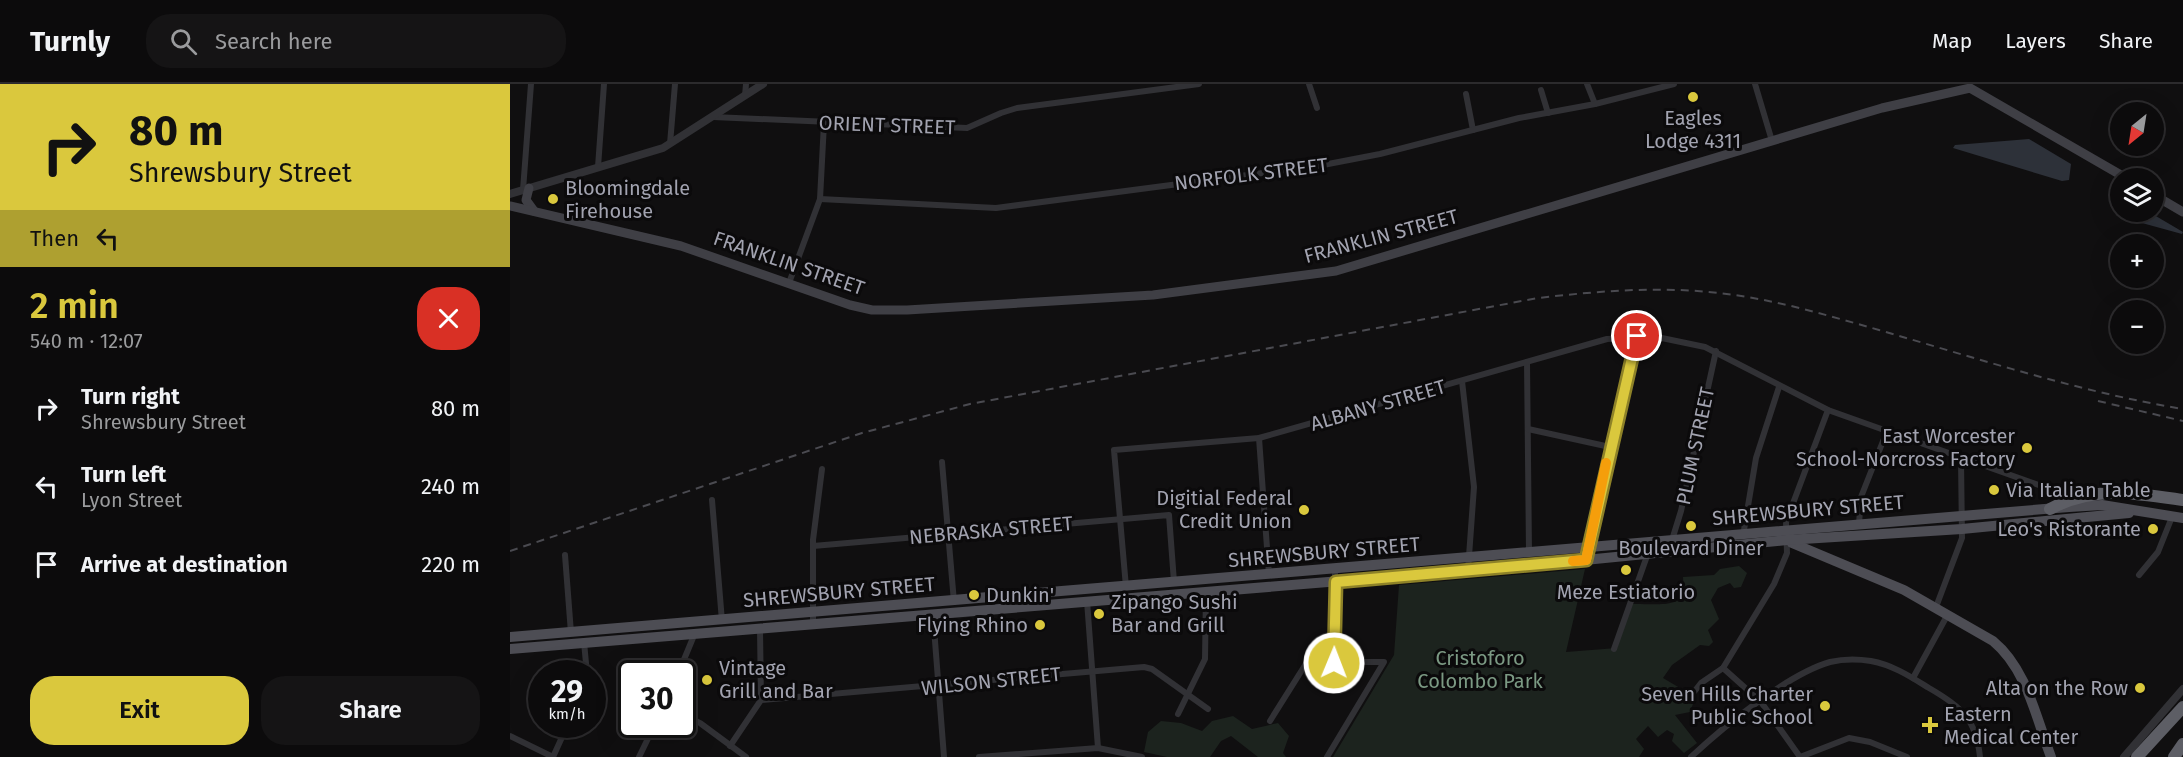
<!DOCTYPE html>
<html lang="en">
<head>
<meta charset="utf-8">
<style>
	body { margin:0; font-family:"Fira Sans",sans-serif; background:#151415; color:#f1f3f6; height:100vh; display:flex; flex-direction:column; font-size:22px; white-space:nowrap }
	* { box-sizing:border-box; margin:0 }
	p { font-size:20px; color:#9a9b9d }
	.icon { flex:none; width:33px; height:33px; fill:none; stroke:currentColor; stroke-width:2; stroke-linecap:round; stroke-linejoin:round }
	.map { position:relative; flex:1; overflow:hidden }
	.drawer { display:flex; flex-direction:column; background:#0c0b0c; width:510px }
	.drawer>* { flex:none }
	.banner { background:#dac83d; color:#111; overflow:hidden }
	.needle { width:39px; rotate:210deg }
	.tools { position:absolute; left:1600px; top:18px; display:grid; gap:12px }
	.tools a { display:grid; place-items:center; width:54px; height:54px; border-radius:50%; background:#0c0b0c; box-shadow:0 6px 24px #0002,0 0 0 2px #2c2b2d; font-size:30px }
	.speed { position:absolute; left:18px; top:576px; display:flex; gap:12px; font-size:30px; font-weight:700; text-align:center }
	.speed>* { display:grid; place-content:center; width:78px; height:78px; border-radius:50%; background:#0c0b0c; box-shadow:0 6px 24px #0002,0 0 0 2px #2c2b2d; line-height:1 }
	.speed small { font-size:15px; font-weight:400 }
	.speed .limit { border:3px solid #111; border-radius:9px; background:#fff; color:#111 }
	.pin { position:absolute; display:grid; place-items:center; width:51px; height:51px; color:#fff; margin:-26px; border:3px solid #fff; border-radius:50%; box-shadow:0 2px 6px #0007 }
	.me { position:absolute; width:66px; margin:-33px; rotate:1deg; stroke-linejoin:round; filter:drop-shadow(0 0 4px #0008) }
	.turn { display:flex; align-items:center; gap:21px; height:126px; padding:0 30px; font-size:27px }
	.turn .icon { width:78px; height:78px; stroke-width:2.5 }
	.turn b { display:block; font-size:42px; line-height:51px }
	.then { display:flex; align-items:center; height:57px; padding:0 30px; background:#0003; gap:12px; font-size:22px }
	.round { display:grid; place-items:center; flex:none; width:63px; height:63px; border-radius:24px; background:#151415 }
	.headline { display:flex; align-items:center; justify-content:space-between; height:102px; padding:0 30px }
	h1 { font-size:36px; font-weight:600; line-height:45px; color:#dac83d }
	.action { display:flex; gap:12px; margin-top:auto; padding:12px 30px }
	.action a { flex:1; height:69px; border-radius:24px; background:#dac83d; color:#111; font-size:24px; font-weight:600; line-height:69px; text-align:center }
	.action a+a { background:#151415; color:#f1f3f6 }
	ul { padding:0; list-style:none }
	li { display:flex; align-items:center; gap:18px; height:78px; padding:0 30px }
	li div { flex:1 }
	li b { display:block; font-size:22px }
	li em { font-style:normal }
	header { display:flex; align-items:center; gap:36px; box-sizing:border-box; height:84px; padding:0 30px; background:#0c0b0c; border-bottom:2px solid #2c2b2d }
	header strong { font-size:28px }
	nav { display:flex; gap:33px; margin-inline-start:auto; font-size:21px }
	.search { width:420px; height:54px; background:#151415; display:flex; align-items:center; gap:15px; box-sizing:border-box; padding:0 21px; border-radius:24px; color:#9a9b9d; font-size:22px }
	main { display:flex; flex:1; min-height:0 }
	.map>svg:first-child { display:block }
	.green { fill:#1c231e }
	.water { fill:#2d3139 }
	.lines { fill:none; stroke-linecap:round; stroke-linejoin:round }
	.minor { stroke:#313135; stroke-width:6 }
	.tertiary { stroke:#313135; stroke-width:8 }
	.secondary { stroke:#3f3f45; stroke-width:9 }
	.primary { stroke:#4d4d54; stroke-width:10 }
	.motorway { stroke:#5d5e65; stroke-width:12 }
	.rail { stroke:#4a4a50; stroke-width:2; stroke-dasharray:8 6; stroke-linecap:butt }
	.route-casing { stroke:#8e8228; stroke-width:15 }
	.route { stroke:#dac83d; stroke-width:10 }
	.slow { stroke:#f59e0b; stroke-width:10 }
	.poi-dot { fill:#dac83d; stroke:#0b0a0b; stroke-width:2 }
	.labels { text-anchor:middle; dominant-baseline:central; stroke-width:6; stroke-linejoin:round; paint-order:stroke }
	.poi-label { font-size:20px; fill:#a2a3b0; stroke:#0b0a0b; text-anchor:start }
	.street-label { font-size:20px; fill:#a2a3b0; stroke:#0b0a0b }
	.park-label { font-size:20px; fill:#7b9983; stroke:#0b0a0b }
</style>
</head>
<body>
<header>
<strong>Turnly</strong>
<div class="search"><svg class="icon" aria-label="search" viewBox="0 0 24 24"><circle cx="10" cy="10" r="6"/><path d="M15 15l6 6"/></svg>Search here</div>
<nav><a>Map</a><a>Layers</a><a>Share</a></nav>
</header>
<main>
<section class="drawer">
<div class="banner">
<div class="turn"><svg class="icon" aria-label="right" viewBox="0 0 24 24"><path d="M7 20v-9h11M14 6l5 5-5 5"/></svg><div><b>80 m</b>Shrewsbury Street</div></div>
<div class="then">Then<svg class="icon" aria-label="left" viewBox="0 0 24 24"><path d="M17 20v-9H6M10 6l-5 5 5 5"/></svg></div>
</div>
<div class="headline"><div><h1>2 min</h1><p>540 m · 12:07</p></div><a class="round" style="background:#d93025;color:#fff"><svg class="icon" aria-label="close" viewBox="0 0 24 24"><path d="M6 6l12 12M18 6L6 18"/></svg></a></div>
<ul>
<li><svg class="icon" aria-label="right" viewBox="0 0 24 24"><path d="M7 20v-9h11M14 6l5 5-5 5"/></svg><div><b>Turn right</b><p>Shrewsbury Street</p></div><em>80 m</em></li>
<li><svg class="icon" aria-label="left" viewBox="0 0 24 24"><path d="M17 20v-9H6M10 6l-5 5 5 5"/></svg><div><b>Turn left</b><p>Lyon Street</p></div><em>240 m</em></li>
<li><svg class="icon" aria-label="arrive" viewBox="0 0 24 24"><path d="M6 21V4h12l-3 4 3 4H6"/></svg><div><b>Arrive at destination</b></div><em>220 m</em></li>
</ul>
<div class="action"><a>Exit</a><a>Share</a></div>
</section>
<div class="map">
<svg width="1673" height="673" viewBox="0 0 1673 673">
	<rect width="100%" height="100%" fill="#100f10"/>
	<!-- green -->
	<g class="green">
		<path d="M1229,482L1237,489L1231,503L1224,504L1220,499L1208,504L1201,516L1209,535L1198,546L1203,558L1199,562L1190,561L1162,581L1153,594L1180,610L1184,617L1180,628L1165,631L1187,659L1174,669L1162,657L1164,650L1157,646L1148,653L1138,642L1126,655L1134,665L1129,673H823L884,571L889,501L1075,485L1056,568L1107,564L1122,520C1135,519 1170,525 1174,509C1175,505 1173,498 1173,493L1204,491L1210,485Z"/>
		<polygon points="723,632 742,645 768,639 779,652 773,669 776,673 748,673 721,652 711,657 700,673 657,673 634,668 638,648 651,637 671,639 692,647 702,637"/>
	</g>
	<!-- water -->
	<g class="water">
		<polygon points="1519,55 1561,80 1559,96 1552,97 1443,64 1445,61"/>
		<polygon points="1610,110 1611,128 1639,128 1673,148 1672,150 1621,136 1608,131 1601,122"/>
	</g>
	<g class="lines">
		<!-- minor -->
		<g class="minor">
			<polyline points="799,0 807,24"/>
			<polyline points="1077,0 1085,20"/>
			<polyline points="1245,0 1262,57"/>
			<polyline points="1031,6 1038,29"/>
			<polyline points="956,10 963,46"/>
			<polyline points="235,12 236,0"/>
			<polyline points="203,33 457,44 491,29 507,24 689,0"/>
			<polyline points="160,60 165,0"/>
			<polyline points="88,83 94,0"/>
			<polyline points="13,106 21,0"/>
			<polyline points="310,115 486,124 813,81 870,70 1009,34 1085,20 1164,0"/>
			<polyline points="279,199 310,115 314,39"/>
			<polyline points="1017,278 1019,469"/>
			<polyline points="952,297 964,403 958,486"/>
			<polyline points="1018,345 1100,363"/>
			<polyline points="749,354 759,491"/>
			<polyline points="432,378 444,518"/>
			<polyline points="202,416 212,537"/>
			<polyline points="1349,440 1351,413 1377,347"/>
			<polyline points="1233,452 1246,374 1269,303"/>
			<polyline points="1162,456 1171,427 1206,267"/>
			<polyline points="303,462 659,431 664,498"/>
			<polyline points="1078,465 1127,252"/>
			<polyline points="55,471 61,549"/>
			<polyline points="1629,491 1648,468 1662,433"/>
			<polyline points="616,503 604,366 749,354 1097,255 1147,253 1195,263 1318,326 1537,404"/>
			<polyline points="577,517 588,664"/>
			<polyline points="1426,523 1452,454 1451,375"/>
			<polyline points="423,531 434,673"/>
			<polyline points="303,541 303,456 312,385"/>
			<polyline points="74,558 77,590"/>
			<polyline points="1104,565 1137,472"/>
			<polyline points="824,579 825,485"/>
			<polyline points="1213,584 1251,618 1290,673"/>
			<polyline points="168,590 185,549"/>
			<polyline points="1403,594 1438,530"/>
			<polyline points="1184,608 1191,599 1213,584 1264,500 1277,469 1276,438 1318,326"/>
			<polyline points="251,616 634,583 642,585 698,625"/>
			<polyline points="172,629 190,639 236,673"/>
			<polyline points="668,630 695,575 696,508"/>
			<polyline points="760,637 797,578 874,578 817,673"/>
			<polyline points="0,652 43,673"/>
			<polyline points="220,662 251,616 250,546"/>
			<polyline points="43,673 58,640"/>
			<polyline points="129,673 145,640"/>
			<polyline points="469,673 588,664 632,673"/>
			<path d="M1181,673C1213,643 1278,590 1320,578C1333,575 1348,575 1361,577C1383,581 1401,593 1419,604C1452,623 1466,635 1470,673"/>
			<polyline points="1290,673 1339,654 1360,658 1397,673"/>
		</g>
		<!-- tertiary -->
		<g class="tertiary">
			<polyline points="0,110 153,64 253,0"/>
			<polyline points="1614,673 1673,605"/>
		</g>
		<!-- secondary -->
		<g class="secondary">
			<polyline points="19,104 16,116 24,127"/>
			<polyline points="1644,111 1673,128"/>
			<polyline points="0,122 171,162 340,221 362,226 397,226 643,211 826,187 1372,24 1460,4 1616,94"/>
		</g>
		<!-- primary -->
		<g class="primary">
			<path d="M1282,459L1394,506L1483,557C1517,585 1526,634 1541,673"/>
			<polyline points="0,553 1559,423 1592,421 1673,434"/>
			<polyline points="0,565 1014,482 1277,456 1452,445 1619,429"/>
		</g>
		<!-- motorway -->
		<g class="motorway">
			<path d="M1540,425C1584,401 1625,409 1673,416"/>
			<polyline points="1627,673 1673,623"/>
			<polyline points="1664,673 1673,660"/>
		</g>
		<!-- rail -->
		<g class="rail">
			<polyline points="1588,317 1673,337"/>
			<path d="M0,467L352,349L460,320L1028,214C1089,207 1148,202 1209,209C1264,215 1316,231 1369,246C1469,275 1570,308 1673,325"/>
		</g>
	</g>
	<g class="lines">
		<!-- route casing -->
		<g class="route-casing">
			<polyline id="route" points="824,579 826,498 1076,476 1127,252"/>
		</g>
		<!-- route -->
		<use href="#route" class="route"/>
		<!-- slow -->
		<polyline class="slow" points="1063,477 1076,476 1096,379"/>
	</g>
	<!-- markers -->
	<g class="poi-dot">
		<circle cx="1183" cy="13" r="6"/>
		<circle cx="43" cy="115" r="6"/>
		<circle cx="1517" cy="364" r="6"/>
		<circle cx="1484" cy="406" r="6"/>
		<circle cx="794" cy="426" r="6"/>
		<circle cx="1181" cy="442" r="6"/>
		<circle cx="1643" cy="445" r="6"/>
		<circle cx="1116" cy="486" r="6"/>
		<circle cx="464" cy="511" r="6"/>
		<circle cx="589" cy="530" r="6"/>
		<circle cx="530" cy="541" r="6"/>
		<circle cx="197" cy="596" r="6"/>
		<circle cx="1630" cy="604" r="6"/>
		<circle cx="1315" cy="622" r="6"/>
		<path d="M1417 632h6v6h6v6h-6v6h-6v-6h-6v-6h6z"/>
	</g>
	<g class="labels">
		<!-- poi labels -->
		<g class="poi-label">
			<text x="1183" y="34" text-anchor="middle">Eagles<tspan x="1183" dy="23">Lodge 4311</tspan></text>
			<text x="55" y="104">Bloomingdale<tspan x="55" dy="23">Firehouse</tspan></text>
			<text x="1505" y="352" text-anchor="end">East Worcester<tspan x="1505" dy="23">School-Norcross Factory</tspan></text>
			<text x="1496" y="406">Via Italian Table</text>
			<text x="782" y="414" text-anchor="end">Digitial Federal<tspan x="782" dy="23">Credit Union</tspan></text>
			<text x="1631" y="445" text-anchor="end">Leo's Ristorante</text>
			<text x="1181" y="464" text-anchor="middle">Boulevard Diner</text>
			<text x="1116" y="508" text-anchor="middle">Meze Estiatorio</text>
			<text x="476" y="511">Dunkin'</text>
			<text x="601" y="518">Zipango Sushi<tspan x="601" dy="23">Bar and Grill</tspan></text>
			<text x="518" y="541" text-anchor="end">Flying Rhino</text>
			<text x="209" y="584">Vintage<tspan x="209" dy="23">Grill and Bar</tspan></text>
			<text x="1618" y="604" text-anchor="end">Alta on the Row</text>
			<text x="1303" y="610" text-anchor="end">Seven Hills Charter<tspan x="1303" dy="23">Public School</tspan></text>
			<text x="1434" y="630">Eastern<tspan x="1434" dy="23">Medical Center</tspan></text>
		</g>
		<!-- street labels -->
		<g class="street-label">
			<text transform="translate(377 41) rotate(2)">ORIENT STREET</text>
			<text transform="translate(741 90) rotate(-7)">NORFOLK STREET</text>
			<text transform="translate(871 152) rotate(-15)">FRANKLIN STREET</text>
			<text transform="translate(279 179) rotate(19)">FRANKLIN STREET</text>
			<text transform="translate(868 321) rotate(-16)">ALBANY STREET</text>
			<text transform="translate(1185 362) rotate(-78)">PLUM STREET</text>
			<text transform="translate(1298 426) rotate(-5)">SHREWSBURY STREET</text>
			<text transform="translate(481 446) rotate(-5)">NEBRASKA STREET</text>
			<text transform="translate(814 468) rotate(-5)">SHREWSBURY STREET</text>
			<text transform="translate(329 508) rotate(-5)">SHREWSBURY STREET</text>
			<text transform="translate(481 597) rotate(-6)">WILSON STREET</text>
		</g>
		<!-- park labels -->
		<g class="park-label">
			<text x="970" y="574">Cristoforo<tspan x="970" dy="23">Colombo Park</tspan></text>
		</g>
	</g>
</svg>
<div class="tools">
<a><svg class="needle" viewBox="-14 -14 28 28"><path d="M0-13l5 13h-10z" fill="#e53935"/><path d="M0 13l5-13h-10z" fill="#9a9b9d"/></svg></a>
<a><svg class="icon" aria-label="layers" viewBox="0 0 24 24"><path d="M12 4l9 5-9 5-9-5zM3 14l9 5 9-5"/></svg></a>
<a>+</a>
<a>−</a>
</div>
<div class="speed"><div>29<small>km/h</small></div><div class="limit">30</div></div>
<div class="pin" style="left:1127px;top:252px;background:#d93025"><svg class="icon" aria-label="arrive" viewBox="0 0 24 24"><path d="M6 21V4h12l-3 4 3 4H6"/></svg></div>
<svg class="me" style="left:824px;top:579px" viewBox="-20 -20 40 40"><circle r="17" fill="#dac83d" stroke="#fff" stroke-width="3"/><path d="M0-11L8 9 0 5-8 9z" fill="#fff"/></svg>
</div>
</main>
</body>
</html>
